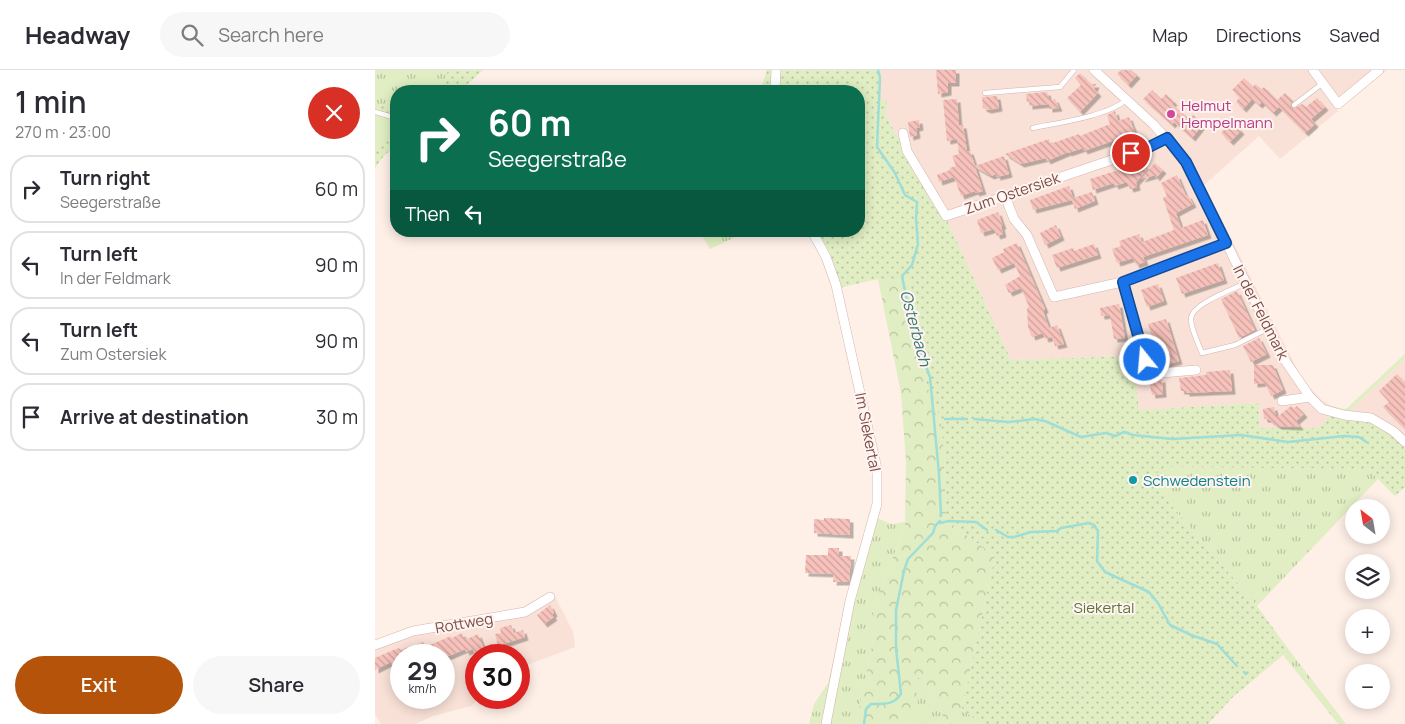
<!DOCTYPE html>
<html lang="en">
<head>
<meta charset="utf-8">
<style>
	body { margin:0; font-family:Manrope,sans-serif; background:#f7f7f7; color:#2b2b33; height:100vh; display:flex; flex-direction:column; font-size:19px; white-space:nowrap }
	* { box-sizing:border-box; margin:0 }
	p { font-size:16px; color:#7c7c81 }
	.icon { flex:none; width:28px; height:28px; fill:none; stroke:currentColor; stroke-width:2; stroke-linecap:round; stroke-linejoin:round }
	.map { position:relative; flex:1; overflow:hidden }
	.sheet { display:flex; flex-direction:column; background:#fff; width:375px }
	.sheet>* { flex:none }
	.top-card { position:absolute; left:15px; top:15px; width:475px; height:152px; border-radius:20px; box-shadow:0 2px 12px #0003; background:#0b6e4f; color:#fff; overflow:hidden }
	.needle { width:32px; rotate:329deg }
	.buttons { position:absolute; left:970px; top:429px; display:grid; gap:10px }
	.buttons a { display:grid; place-items:center; width:45px; height:45px; border-radius:50%; background:#fff; box-shadow:0 2px 12px #0003; font-size:25px }
	.speed { position:absolute; left:15px; top:574px; display:flex; gap:10px; font-size:25px; font-weight:700; text-align:center }
	.speed>* { display:grid; place-content:center; width:65px; height:65px; border-radius:50%; background:#fff; box-shadow:0 2px 12px #0003; line-height:1 }
	.speed small { font-size:12px; font-weight:400 }
	.speed .limit { border:8px solid #d22; background:#fff; color:#111 }
	.pin { position:absolute; display:grid; place-items:center; width:42px; height:42px; color:#fff; margin:-21px; border:2px solid #fff; border-radius:50%; box-shadow:0 1px 5px #0007 }
	.me { position:absolute; width:55px; margin:-28px; rotate:343deg; stroke-linejoin:round; filter:drop-shadow(0 0 4px #0008) }
	.turn { display:flex; align-items:center; gap:18px; height:105px; padding:0 15px; font-size:22px }
	.turn .icon { width:65px; height:65px; stroke-width:2.5 }
	.turn b { display:block; font-size:35px; line-height:42px }
	.then { display:flex; align-items:center; height:48px; padding:0 15px; background:#0003; gap:10px; font-size:19px }
	.round { display:grid; place-items:center; flex:none; width:52px; height:52px; border-radius:26px; background:#f7f7f7 }
	.overview { display:flex; align-items:center; justify-content:space-between; height:85px; padding:0 15px }
	h1 { font-size:30px; font-weight:600; line-height:38px }
	.primary-button { display:flex; gap:10px; margin-top:auto; padding:10px 15px }
	.primary-button a { flex:1; height:58px; border-radius:30px; background:#b45309; color:#fff; font-size:20px; font-weight:600; line-height:58px; text-align:center }
	.primary-button a+a { background:#f7f7f7; color:#2b2b33 }
	ul { padding:0; list-style:none }
	li { display:flex; align-items:center; gap:15px; height:68px; margin:0 10px 8px; padding:0 5px; border:2px solid #e1e1e2; border-radius:20px }
	li div { flex:1 }
	li b { display:block; font-size:19px }
	li em { font-style:normal }
	header { display:flex; align-items:center; gap:30px; box-sizing:border-box; height:70px; padding:0 25px; background:#fff; border-bottom:1px solid #e1e1e2 }
	header strong { font-size:24px }
	nav { display:flex; gap:28px; margin-inline-start:auto; font-size:18px }
	.search { width:350px; height:45px; background:#f7f7f7; display:flex; align-items:center; gap:12px; box-sizing:border-box; padding:0 18px; border-radius:28px; color:#7c7c81; font-size:19px }
	main { display:flex; flex:1; min-height:0 }
	.map>svg:first-child { display:block }
	.residential { fill:#f9e1d7; fill-rule:evenodd }
	.grass { fill:url(#grass-tufts) }
	.forest { fill:url(#forest-crowns) }
	.park { fill:url(#park-dots) }
	.garden { fill:#e1eec3 }
	.lines { fill:none; stroke-linecap:round; stroke-linejoin:round }
	.stream { stroke:#9eded6; stroke-width:2.5 }
	.building { fill:url(#building-back-hatch); filter:url(#shadow) }
	.service-casing { stroke:#d5b4ae; stroke-width:5.5 }
	.minor-casing { stroke:#d5b4ae; stroke-width:10 }
	.service { stroke:#fff; stroke-width:4.5 }
	.minor { stroke:#fff; stroke-width:9 }
	.route-casing { stroke:#114b97; stroke-width:12 }
	.route { stroke:#1a73e8; stroke-width:9 }
	.hotel-dot { fill:#d1479c; stroke:#fff4ef; stroke-width:2 }
	.culture-dot { fill:#0f9aa8; stroke:#fff4ef; stroke-width:2 }
	.labels { text-anchor:middle; dominant-baseline:central; stroke-width:4; stroke-linejoin:round; paint-order:stroke }
	.hotel-label { font-size:15px; fill:#b23c85; stroke:#fff4ef; text-anchor:start }
	.street-label { font-size:15px; fill:#7b4c48; stroke:#fff4ef }
	.culture-label { font-size:15px; fill:#0d838f; stroke:#fff4ef; text-anchor:start }
	.park-label { font-size:15px; fill:#5c7639; stroke:#fff4ef }
	.water-label { font-size:16px; font-style:italic; fill:#377a72; stroke:#fff4ef }
</style>
</head>
<body>
<header>
<strong>Headway</strong>
<div class="search"><svg class="icon" aria-label="search" viewBox="0 0 24 24"><circle cx="10" cy="10" r="6"/><path d="M15 15l6 6"/></svg>Search here</div>
<nav><a>Map</a><a>Directions</a><a>Saved</a></nav>
</header>
<main>
<section class="sheet">
<div class="overview"><div><h1>1 min</h1><p>270 m · 23:00</p></div><a class="round" style="background:#d93025;color:#fff"><svg class="icon" aria-label="close" viewBox="0 0 24 24"><path d="M6 6l12 12M18 6L6 18"/></svg></a></div>
<ul>
<li><svg class="icon" aria-label="right" viewBox="0 0 24 24"><path d="M7 20v-9h11M14 6l5 5-5 5"/></svg><div><b>Turn right</b><p>Seegerstraße</p></div><em>60 m</em></li>
<li><svg class="icon" aria-label="left" viewBox="0 0 24 24"><path d="M17 20v-9H6M10 6l-5 5 5 5"/></svg><div><b>Turn left</b><p>In der Feldmark</p></div><em>90 m</em></li>
<li><svg class="icon" aria-label="left" viewBox="0 0 24 24"><path d="M17 20v-9H6M10 6l-5 5 5 5"/></svg><div><b>Turn left</b><p>Zum Ostersiek</p></div><em>90 m</em></li>
<li><svg class="icon" aria-label="arrive" viewBox="0 0 24 24"><path d="M6 21V4h12l-3 4 3 4H6"/></svg><div><b>Arrive at destination</b></div><em>30 m</em></li>
</ul>
<div class="primary-button"><a>Exit</a><a>Share</a></div>
</section>
<div class="map">
<svg width="1030" height="654" viewBox="0 0 1030 654">
	<defs>
		<pattern id="grass-tufts" width="24" height="20" patternUnits="userSpaceOnUse" patternTransform="scale(1.25)"><rect width="24" height="20" fill="#e1eec3"/><path d="M3 7l-1-3M5 7V3M7 7l1-3M15 17l-1-3M17 17v-4M19 17l1-3" fill="none" stroke="#bbc3a0"/></pattern>
		<pattern id="forest-crowns" width="20" height="18" patternUnits="userSpaceOnUse" patternTransform="scale(1.25)"><rect width="20" height="18" fill="#e1eec3"/><path d="M2 6a3 3 0 1 1 6 0M12 15a3 3 0 1 1 6 0" fill="none" stroke="#bbc3a0"/></pattern>
		<pattern id="park-dots" width="8" height="8" patternUnits="userSpaceOnUse" patternTransform="scale(1.25)"><rect width="8" height="8" fill="#e1eec3"/><path d="M2 2h.1M6 6h.1" fill="none" stroke="#bbc3a0" stroke-width="1.8" stroke-linecap="round"/></pattern>
		<pattern id="building-back-hatch" width="6" height="6" patternUnits="userSpaceOnUse" patternTransform="scale(1.25)"><rect width="6" height="6" fill="#f7c2bb"/><path d="M-1 5l2 2M0 0l6 6M5-1l2 2" fill="none" stroke="#cda09a"/></pattern>
		<filter id="shadow"><feDropShadow dx="3.5" dy="3.5" stdDeviation="0" flood-color="#0004"/></filter>
	</defs>
	<rect width="100%" height="100%" fill="#feefe7"/>
	<!-- residential -->
	<g class="residential">
		<polygon points="506,0 933,0 963,41 905,89 884,66 829,115 925,305 934,317 947,330 957,336 956,345 943,358 885,358 884,333 763,340 757,286 636,290 573,152 519,61 511,44 506,31"/>
		<polygon points="942,0 1012,0 968,36"/>
		<polygon points="1030,289 1030,379 1013,361 970,347 972,343"/>
		<path d="M178,522L198,562L200,577L144,598V585H101V628H105L96,636L58,646L40,654H6L0,644V572L148,538ZM26,585H69V628H26Z"/>
	</g>
	<!-- grass -->
	<g class="grass">
		<polygon points="0,0 73,0 70,11 64,21 21,21 21,38 0,33"/>
		<polygon points="324,161 373,161 335,179"/>
		<polygon points="1030,284 1030,289 972,343 956,345 957,336 969,339 972,338"/>
		<polygon points="791,397 993,399 1003,409 882,536 780,416 779,405"/>
		<polygon points="497,446 516,454 530,452 530,456 499,536 497,576 481,654 434,654 439,634 453,613 473,531"/>
		<polygon points="914,580 971,654 963,654 908,585"/>
		<path d="M538,607L546,608C560,626 566,631 569,654L587,639L606,654H531L535,650Z"/>
	</g>
	<!-- forest -->
	<path class="forest" d="M503,209L534,211L552,316L565,347L569,380L571,450L620,486L587,639L569,654C566,631 560,626 546,608L538,607C542,627 549,639 531,654H481L497,576L499,536L530,456L531,392L526,323Z"/>
	<!-- park -->
	<g class="park">
		<polygon points="73,0 108,0 86,21 64,21 70,11"/>
		<path d="M392,0H506V31L512,30L511,44L519,61L573,152L636,290L757,286L764,340L884,333L885,358H943L956,345C969,347 1004,353 1014,361C1020,366 1025,374 1030,379V417L1020,426L993,399L791,397L779,405L780,416L882,536L914,580L858,627L833,654H606L587,639L620,486L571,450L569,380L565,347L552,316L534,211L503,209L464,218L435,161H484V21H385Z"/>
		<polygon points="0,33 21,38 21,75 8,87 0,98"/>
	</g>
	<!-- garden -->
	<polygon class="garden" points="0,45 21,50 21,57 0,78"/>
	<g class="lines">
		<!-- stream -->
		<g class="stream">
			<polyline points="503,0 505,8 502,77 520,103 530,125 542,132 541,149 543,174 537,195 527,206 538,261 555,307 564,404 566,446"/>
			<polyline points="570,349 592,349"/>
			<polyline points="599,349 634,352 659,349 670,351 706,367 731,363 740,366 749,362 758,365 797,369 866,365 913,372 969,366 984,367 993,373"/>
			<polyline points="565,453 574,451 601,452 612,460"/>
			<polyline points="621,460 633,467 639,467 656,462 682,461 686,458 714,453 719,455 723,461 722,491 730,502 774,522 783,533 795,555 816,565 842,574 862,596"/>
			<polyline points="869,602 871,604"/>
			<path d="M489,654L491,639L496,634C510,634 518,635 526,624L521,578V540L529,501L533,489L558,463L560,456L565,451"/>
		</g>
	</g>
	<!-- building -->
	<g class="building">
		<polygon points="561,0 581,0 581,13 573,13 573,22 563,24"/>
		<polygon points="746,0 756,0 762,5 753,15 742,4"/>
		<polygon points="705,3 716,14 721,14 719,19 723,23 705,42 692,28 706,15 700,8"/>
		<polygon points="869,8 878,17 880,14 887,19 889,17 902,30 910,23 918,31 915,35 918,39 927,34 931,37 942,28 950,37 936,49 940,54 930,63 904,37 898,43 887,32 884,35 877,29 868,39 861,32 865,27 857,20"/>
		<polygon points="777,20 786,29 791,24 799,32 797,34 814,49 818,45 828,54 817,68 799,52 797,55 768,29"/>
		<polygon points="672,22 674,30 680,29 684,38 674,39 674,34 654,36 654,33 655,31 652,32 651,24"/>
		<polygon points="622,26 624,38 613,40 608,38 607,27"/>
		<polygon points="582,29 584,55 588,55 592,81 595,81 600,96 629,86 634,104 622,107 621,104 616,106 600,97 608,121 601,123 600,121 586,126 579,107 564,112 562,105 575,100 575,98 581,96 577,86 584,84 582,69 572,71 568,30"/>
		<polygon points="740,41 743,51 754,47 760,63 709,81 708,78 693,83 693,82 672,91 671,88 646,94 630,84 674,69 675,74 704,64 705,66 735,54 732,45"/>
		<polygon points="544,50 545,57 541,58 542,65 535,67 533,52"/>
		<polygon points="857,52 866,61 855,72 846,63"/>
		<polygon points="764,90 773,99 761,112 762,117 755,119 752,112 740,116 739,113 718,120 715,109 750,98 752,103"/>
		<polygon points="780,93 788,100 781,108 780,105 766,109"/>
		<polygon points="802,105 811,126 813,125 818,134 801,143 806,158 828,150 833,165 768,187 770,192 761,195 758,188 742,193 737,179 746,176 744,171 764,164 767,172 799,160 788,128 792,126 786,113"/>
		<polygon points="694,116 698,128 717,122 720,131 700,139 697,130 658,140 655,130"/>
		<polygon points="623,142 628,156 626,156 628,164 622,166 619,159 606,163 602,150"/>
		<polygon points="681,155 686,167 670,175 665,163"/>
		<polygon points="642,173 670,239 668,241 674,258 682,255 689,274 680,276 677,267 670,269 668,263 657,267 653,257 652,238 654,237 646,218 634,223 630,215 645,206 639,193 623,200 617,188 629,182 628,179"/>
		<polygon points="719,174 723,185 682,198 677,185 698,178 699,181"/>
		<polygon points="843,193 849,210 807,224 801,208"/>
		<polygon points="783,214 789,231 772,237 766,220"/>
		<polygon points="862,221 880,260 864,268 846,229"/>
		<polygon points="744,234 750,268 739,269 735,245 726,246 725,238"/>
		<polygon points="791,249 804,291 786,296 773,254"/>
		<polygon points="884,268 892,284 876,292 868,276"/>
		<polygon points="879,295 898,295 908,320 896,326 890,313 879,314"/>
		<polygon points="855,300 857,321 811,323 811,321 806,321 804,308 831,305 831,302"/>
		<polygon points="1022,304 1030,313 1030,359 1008,337 1014,332 1004,321"/>
		<polygon points="787,309 788,324 777,325 774,310"/>
		<polygon points="916,336 919,338 922,336 929,344 921,351 925,357 903,356 893,349 889,349 888,339 899,337 901,348"/>
		<polygon points="449,448 475,449 475,465 439,463 439,449 449,450"/>
		<polygon points="453,478 464,478 464,486 476,486 474,512 458,512 459,504 430,503 431,485 453,485"/>
		<polygon points="175,535 179,543 177,545 179,547 169,554 162,545"/>
		<polygon points="136,555 139,563 148,560 150,567 123,576 120,564 126,563 125,558"/>
		<polygon points="87,563 90,570 103,564 110,581 100,585 98,579 91,582 90,579 74,586 26,585 26,589 24,590 26,598 19,600 16,592 0,600 0,588 16,581 24,578 25,580 48,572 50,577 76,566 77,568"/>
	</g>
	<g class="lines">
		<!-- service casing -->
		<g class="service-casing">
			<g id="service">
				<polyline points="610,23 685,17 699,0"/>
				<polyline points="919,35 948,13"/>
				<polyline points="0,42 21,48"/>
				<path d="M658,58C682,53 733,46 751,30"/>
				<path d="M871,213C859,219 816,234 816,249C816,260 823,272 827,283L860,275L894,258"/>
			</g>
		</g>
		<!-- minor casing -->
		<g class="minor-casing">
			<g id="minor">
				<polyline points="719,0 778,54 811,91 907,286 935,327 947,339 969,345 996,348 1018,361 1030,372"/>
				<polyline points="938,0 963,34 1004,0"/>
				<polyline points="400,21 401,0"/>
				<polyline points="528,63 532,81 571,146 775,77 792,68"/>
				<polyline points="630,126 639,149 652,165 679,227 747,212 851,173"/>
				<polyline points="437,161 451,187 461,215 502,399 502,434 475,531 451,654"/>
				<polyline points="747,212 775,304"/>
				<polyline points="766,285 766,302 775,304 821,300"/>
				<polyline points="907,331 935,327"/>
				<polyline points="0,575 38,561 150,542 175,527"/>
			</g>
		</g>
		<!-- service -->
		<use href="#service" class="service"/>
		<!-- minor -->
		<use href="#minor" class="minor"/>
	</g>
	<g class="lines">
		<!-- route casing -->
		<g class="route-casing">
			<polyline id="route" points="756,83 774,77 792,68 811,92 851,173 748,212 770,290"/>
		</g>
		<!-- route -->
		<use href="#route" class="route"/>
	</g>
	<!-- markers -->
	<circle class="hotel-dot" cx="796" cy="44" r="5"/>
	<circle class="culture-dot" cx="758" cy="410" r="5"/>
	<g class="labels">
		<!-- hotel labels -->
		<g class="hotel-label">
			<text x="806" y="35">Helmut<tspan x="806" dy="17">Hempelmann</tspan></text>
		</g>
		<!-- street labels -->
		<g class="street-label">
			<text transform="translate(637 123) rotate(-19)">Zum Ostersiek</text>
			<text transform="translate(886 242) rotate(63)">In der Feldmark</text>
			<text transform="translate(493 362) rotate(79)">Im Siekertal</text>
			<text transform="translate(89 553) rotate(-10)">Rottweg</text>
		</g>
		<!-- culture labels -->
		<g class="culture-label">
			<text x="768" y="410">Schwedenstein</text>
		</g>
		<!-- park labels -->
		<g class="park-label">
			<text x="729" y="537">Siekertal</text>
		</g>
		<!-- water labels -->
		<g class="water-label">
			<text transform="translate(541 258) rotate(75)">Osterbach</text>
		</g>
	</g>
</svg>
<div class="buttons">
<a><svg class="needle" viewBox="-14 -14 28 28"><path d="M0-13l5 13h-10z" fill="#e53935"/><path d="M0 13l5-13h-10z" fill="#7c7c81"/></svg></a>
<a><svg class="icon" aria-label="layers" viewBox="0 0 24 24"><path d="M12 4l9 5-9 5-9-5zM3 14l9 5 9-5"/></svg></a>
<a>+</a>
<a>−</a>
</div>
<div class="speed"><div>29<small>km/h</small></div><div class="limit">30</div></div>
<div class="pin" style="left:756px;top:83px;background:#d93025"><svg class="icon" aria-label="arrive" viewBox="0 0 24 24"><path d="M6 21V4h12l-3 4 3 4H6"/></svg></div>
<svg class="me" style="left:770px;top:290px" viewBox="-20 -20 40 40"><circle r="17" fill="#1a73e8" stroke="#fff" stroke-width="3"/><path d="M0-11L8 9 0 5-8 9z" fill="#fff"/></svg>
<div class="top-card">
<div class="turn"><svg class="icon" aria-label="right" viewBox="0 0 24 24"><path d="M7 20v-9h11M14 6l5 5-5 5"/></svg><div><b>60 m</b>Seegerstraße</div></div>
<div class="then">Then<svg class="icon" aria-label="left" viewBox="0 0 24 24"><path d="M17 20v-9H6M10 6l-5 5 5 5"/></svg></div>
</div>
</div>
</main>
</body>
</html>
